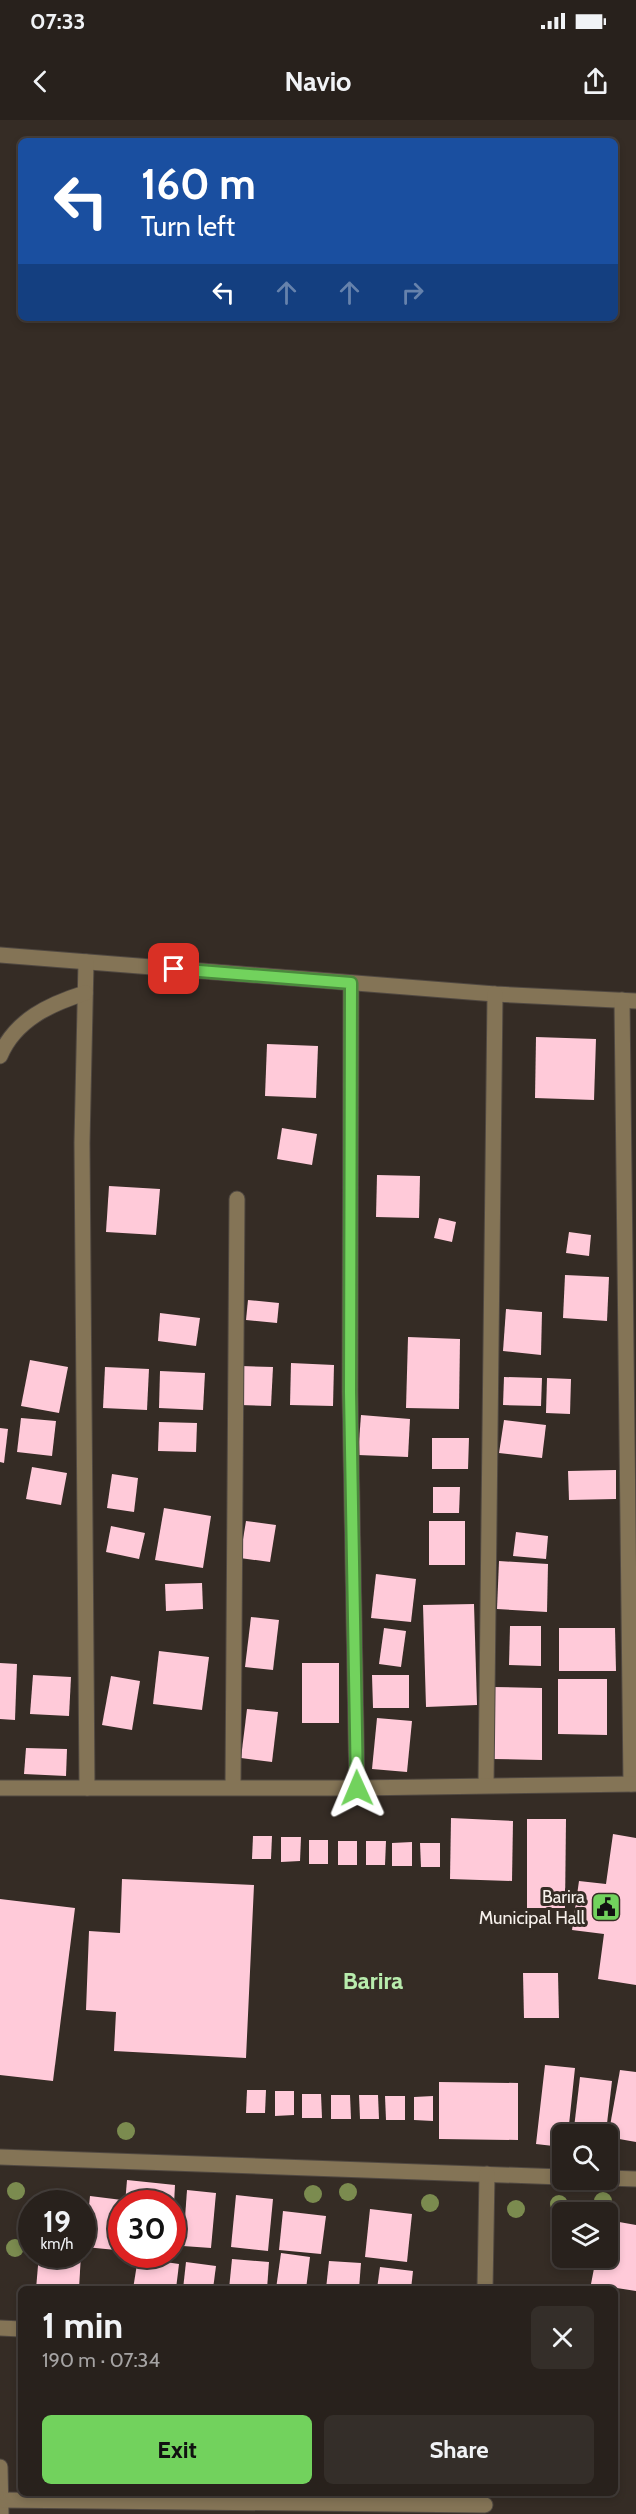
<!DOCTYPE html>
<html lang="en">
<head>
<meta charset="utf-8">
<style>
	body { margin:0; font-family:Cabin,sans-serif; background:#342e29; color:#f1f3f6; height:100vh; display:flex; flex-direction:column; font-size:22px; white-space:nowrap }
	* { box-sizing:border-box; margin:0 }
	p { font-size:20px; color:#a5a3a3 }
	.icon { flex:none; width:33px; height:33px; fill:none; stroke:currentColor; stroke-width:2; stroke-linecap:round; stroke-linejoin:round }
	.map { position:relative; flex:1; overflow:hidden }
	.panel { position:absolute; left:18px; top:2166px; width:600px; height:210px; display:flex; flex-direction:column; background:#28211c; border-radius:9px; box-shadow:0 3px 9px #0003,0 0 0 2px #443e3b }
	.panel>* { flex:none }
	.banner { position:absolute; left:18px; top:18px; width:600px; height:183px; border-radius:9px; box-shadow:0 3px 9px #0003,0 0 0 2px #443e3b; background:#1a4fa0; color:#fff; overflow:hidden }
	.tools { position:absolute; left:552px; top:2004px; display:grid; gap:12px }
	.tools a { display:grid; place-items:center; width:66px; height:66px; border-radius:9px; background:#28211c; box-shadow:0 3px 9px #0003,0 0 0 2px #443e3b; font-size:30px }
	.speed { position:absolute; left:18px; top:2070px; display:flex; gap:12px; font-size:30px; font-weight:700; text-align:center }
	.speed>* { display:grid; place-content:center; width:78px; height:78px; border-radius:50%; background:#28211c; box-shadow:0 3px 9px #0003,0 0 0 2px #443e3b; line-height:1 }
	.speed small { font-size:15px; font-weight:400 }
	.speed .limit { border:9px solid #d22; background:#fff; color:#111 }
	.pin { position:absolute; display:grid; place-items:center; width:51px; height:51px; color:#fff; margin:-26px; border-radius:12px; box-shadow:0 3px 9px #0006 }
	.me { position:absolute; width:66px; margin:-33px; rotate:359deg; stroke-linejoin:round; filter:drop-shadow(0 0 4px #0008) }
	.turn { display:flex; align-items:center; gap:21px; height:126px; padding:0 24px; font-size:27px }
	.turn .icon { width:78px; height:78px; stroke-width:2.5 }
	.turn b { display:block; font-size:42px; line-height:51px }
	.lanes { display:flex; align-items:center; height:57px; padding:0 24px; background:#0003; justify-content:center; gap:30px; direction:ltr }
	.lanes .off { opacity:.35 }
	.round { display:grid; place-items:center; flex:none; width:63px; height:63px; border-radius:9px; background:#342e29 }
	.summary { display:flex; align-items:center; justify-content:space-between; height:102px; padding:0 24px }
	h1 { font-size:36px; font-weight:700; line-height:45px }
	.primary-button { display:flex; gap:12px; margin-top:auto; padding:12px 24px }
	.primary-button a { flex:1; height:69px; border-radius:9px; background:#72d25d; color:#111; font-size:24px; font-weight:700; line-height:69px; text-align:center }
	.primary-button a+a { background:#342e29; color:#f1f3f6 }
	.status { display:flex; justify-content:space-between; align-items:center; height:42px; padding:0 30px; background:#28211c; direction:ltr }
	.status svg { height:16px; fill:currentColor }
	header { display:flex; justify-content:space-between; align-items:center; height:78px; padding:0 24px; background:#28211c; font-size:27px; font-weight:700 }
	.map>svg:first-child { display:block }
	.building { fill:#ffcad9 }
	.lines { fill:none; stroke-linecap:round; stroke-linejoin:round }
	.minor-casing { stroke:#504841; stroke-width:17 }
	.minor { stroke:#847456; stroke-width:15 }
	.tree { fill:#7b8b4f }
	.route-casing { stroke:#4a883c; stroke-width:15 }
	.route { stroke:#72d25d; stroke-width:10 }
	.labels { text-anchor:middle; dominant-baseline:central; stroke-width:6; stroke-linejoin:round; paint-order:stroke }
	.poi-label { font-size:18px; fill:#f8f2ed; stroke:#352c25; text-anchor:end }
	.district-label { font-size:24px; font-weight:bold; fill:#b8ecad; stroke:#352c25 }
</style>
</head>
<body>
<div class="status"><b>07:33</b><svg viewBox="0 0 49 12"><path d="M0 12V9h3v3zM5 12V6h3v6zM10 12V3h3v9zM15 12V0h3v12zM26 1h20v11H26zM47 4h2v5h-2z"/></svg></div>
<header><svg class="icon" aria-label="back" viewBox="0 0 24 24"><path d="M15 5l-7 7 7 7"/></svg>Navio<svg class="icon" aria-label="share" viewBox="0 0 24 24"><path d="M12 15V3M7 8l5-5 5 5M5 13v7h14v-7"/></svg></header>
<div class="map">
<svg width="636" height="2394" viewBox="0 0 636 2394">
	<rect width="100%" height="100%" fill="#352c25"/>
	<!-- building -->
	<g class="building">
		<polygon points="536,917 596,919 594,980 535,978"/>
		<polygon points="267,924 318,926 316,978 265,976"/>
		<polygon points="282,1008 317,1014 312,1045 277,1039"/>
		<polygon points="377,1055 420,1056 419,1098 376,1097"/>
		<polygon points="109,1066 160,1069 156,1115 106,1112"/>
		<polygon points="439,1098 456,1102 452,1122 434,1118"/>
		<polygon points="569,1112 591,1115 589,1136 566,1133"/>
		<polygon points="565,1155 609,1157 607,1201 563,1198"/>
		<polygon points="248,1180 279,1183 277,1203 246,1200"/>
		<polygon points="506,1189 542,1192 541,1235 503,1231"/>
		<polygon points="160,1193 200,1198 196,1226 158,1221"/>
		<polygon points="408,1217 460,1219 459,1289 406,1288"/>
		<polygon points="30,1240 68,1247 59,1293 21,1286"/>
		<polygon points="291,1243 334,1245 333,1286 290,1285"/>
		<polygon points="241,1246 273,1247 271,1286 240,1285"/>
		<polygon points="105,1247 149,1249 147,1290 103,1288"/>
		<polygon points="160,1251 205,1253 203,1290 159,1288"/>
		<polygon points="504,1257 542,1258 541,1286 503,1285"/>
		<polygon points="547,1258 571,1259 570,1294 546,1293"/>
		<polygon points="361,1295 410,1299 408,1337 358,1335"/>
		<polygon points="21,1298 56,1301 52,1336 17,1332"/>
		<polygon points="504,1300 546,1305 542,1338 499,1333"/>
		<polygon points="159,1302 197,1303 196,1332 158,1331"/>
		<polygon points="0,1308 8,1309 4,1343 0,1342"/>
		<polygon points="432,1318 469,1318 468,1349 432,1349"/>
		<polygon points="32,1347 67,1353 61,1385 26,1379"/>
		<polygon points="616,1350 616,1379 569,1380 568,1351"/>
		<polygon points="112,1354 138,1358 134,1392 107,1388"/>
		<polygon points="433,1367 460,1367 459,1393 433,1393"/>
		<polygon points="164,1388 211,1396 203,1448 155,1440"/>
		<polygon points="246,1401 276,1405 270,1442 240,1438"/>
		<rect x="429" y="1401" width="36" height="44"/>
		<polygon points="111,1406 145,1413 139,1439 106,1432"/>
		<polygon points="516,1412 548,1416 546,1439 513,1436"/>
		<polygon points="499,1441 548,1444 547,1492 497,1489"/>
		<polygon points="376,1454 416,1459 411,1502 371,1498"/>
		<polygon points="202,1463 203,1489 166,1491 165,1464"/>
		<polygon points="474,1484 477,1585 426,1587 423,1485"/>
		<polygon points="251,1497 279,1500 273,1550 245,1547"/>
		<polygon points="510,1506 541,1506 541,1546 509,1545"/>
		<polygon points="384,1508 406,1511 401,1547 379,1544"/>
		<polygon points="559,1508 615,1508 616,1551 559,1551"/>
		<polygon points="159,1531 209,1537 202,1590 153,1584"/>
		<polygon points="0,1543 17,1544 15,1600 0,1599"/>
		<rect x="302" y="1543" width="37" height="60"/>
		<polygon points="33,1555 71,1557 69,1596 30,1594"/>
		<polygon points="372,1555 409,1555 409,1588 373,1588"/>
		<polygon points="111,1556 140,1561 132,1610 102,1605"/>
		<polygon points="558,1559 607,1559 607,1615 558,1614"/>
		<polygon points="493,1567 542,1568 542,1640 493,1639"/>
		<polygon points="247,1589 278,1592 272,1642 241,1638"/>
		<polygon points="377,1598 412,1601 407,1652 372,1649"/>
		<polygon points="26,1628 67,1629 66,1656 24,1654"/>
		<polygon points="451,1698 513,1701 512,1761 450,1759"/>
		<polygon points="527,1699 566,1699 565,1788 527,1788"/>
		<polygon points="613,1714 636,1718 636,1865 598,1859 604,1814 572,1810 579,1761 606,1764"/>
		<polygon points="253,1716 272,1716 271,1739 252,1739"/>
		<polygon points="281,1717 301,1717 300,1741 281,1742"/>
		<rect x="309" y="1720" width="19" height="24"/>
		<rect x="338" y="1721" width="19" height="24"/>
		<polygon points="366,1721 386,1721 385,1745 366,1745"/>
		<polygon points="412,1722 412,1746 392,1746 392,1723"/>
		<polygon points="420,1723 440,1723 440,1747 421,1747"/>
		<polygon points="122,1759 254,1765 246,1938 114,1931 116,1892 86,1890 89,1811 120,1813"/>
		<polygon points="0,1779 75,1788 53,1961 0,1955"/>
		<polygon points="523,1853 558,1853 559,1898 524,1898"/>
		<polygon points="545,1945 575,1948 568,2014 562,2014 562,2027 536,2024"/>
		<polygon points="620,1950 636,1952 636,2022 608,2017"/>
		<polygon points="580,1957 612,1961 606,2012 574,2008"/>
		<polygon points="439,1962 518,1963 518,2020 439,2019"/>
		<polygon points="247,1970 266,1970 265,1993 246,1993"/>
		<polygon points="275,1971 294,1971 294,1995 275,1996"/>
		<polygon points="302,1974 321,1974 322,1998 302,1998"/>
		<polygon points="331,1975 350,1975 351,1999 331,1999"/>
		<polygon points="359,1975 378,1975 379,1999 360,1999"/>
		<polygon points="385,1976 405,1976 405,2000 386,2000"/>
		<polygon points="433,1976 433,2001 414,2000 414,1977"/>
		<polygon points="127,2060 175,2065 174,2084 125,2084"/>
		<polygon points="187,2070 216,2073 211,2128 183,2126"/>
		<polygon points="236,2075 273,2079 268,2131 231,2127"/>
		<polygon points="90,2076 122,2080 116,2130 85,2127"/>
		<polygon points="370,2089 412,2094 407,2142 365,2137"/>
		<polygon points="283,2091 326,2096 321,2134 279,2130"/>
		<polygon points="608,2100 636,2105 636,2171 591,2164 596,2138 608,2138"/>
		<polygon points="281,2133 310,2137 306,2169 276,2169"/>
		<polygon points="39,2134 81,2134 79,2169 36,2169"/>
		<polygon points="138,2138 179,2144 176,2169 133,2169"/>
		<polygon points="232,2139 269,2142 267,2169 229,2169"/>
		<polygon points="329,2141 361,2143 359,2169 326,2169"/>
		<polygon points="186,2142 216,2146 213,2169 183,2169"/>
		<polygon points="380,2147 413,2151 411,2169 377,2169"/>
	</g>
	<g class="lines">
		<!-- minor casing -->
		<g class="minor-casing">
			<g id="minor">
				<polyline points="0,835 495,874 636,881"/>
				<polyline points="86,842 82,1023 87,1668"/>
				<polyline points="351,863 350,1272 357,1668"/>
				<polyline points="622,880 631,1664"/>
				<path d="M0,936C15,900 50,884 85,873"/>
				<polyline points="486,1665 495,874"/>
				<polyline points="233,1667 237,1079"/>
				<polyline points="0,1668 357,1668 636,1664"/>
				<polyline points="0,2037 562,2057"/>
				<polyline points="608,2058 636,2059"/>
				<polyline points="485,2169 487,2054"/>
				<polyline points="0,2208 21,2209"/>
				<polyline points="0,2347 1,2394"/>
				<polyline points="0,2380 485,2385"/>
			</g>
		</g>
		<!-- minor -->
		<use href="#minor" class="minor"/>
	</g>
	<!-- trees -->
	<g class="tree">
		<circle cx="126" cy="2011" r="9"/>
		<circle cx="16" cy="2071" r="9"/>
		<circle cx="348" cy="2072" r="9"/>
		<circle cx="313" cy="2074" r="9"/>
		<circle cx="603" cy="2081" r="9"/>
		<circle cx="430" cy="2083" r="9"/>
		<circle cx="559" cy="2084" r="9"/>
		<circle cx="516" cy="2089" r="9"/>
		<circle cx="15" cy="2128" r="9"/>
	</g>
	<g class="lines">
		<!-- route casing -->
		<g class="route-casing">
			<polyline id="route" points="174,849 351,863 350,1272 357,1668"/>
		</g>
		<!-- route -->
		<use href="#route" class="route"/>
	</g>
	<!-- icons -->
	<defs>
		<g id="civic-square" transform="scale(1.5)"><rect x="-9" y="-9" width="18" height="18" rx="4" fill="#72d25d" stroke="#352c25"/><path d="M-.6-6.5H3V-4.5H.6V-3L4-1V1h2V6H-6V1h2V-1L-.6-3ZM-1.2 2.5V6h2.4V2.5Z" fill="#111"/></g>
	</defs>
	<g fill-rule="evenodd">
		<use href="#civic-square" x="606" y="1787"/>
	</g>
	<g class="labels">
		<!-- poi labels -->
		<g class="poi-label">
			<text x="585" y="1777">Barira<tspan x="585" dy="21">Municipal Hall</tspan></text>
		</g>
		<!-- district labels -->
		<g class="district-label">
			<text x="373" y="1860">Barira</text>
		</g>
	</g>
</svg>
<div class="tools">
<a><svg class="icon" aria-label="search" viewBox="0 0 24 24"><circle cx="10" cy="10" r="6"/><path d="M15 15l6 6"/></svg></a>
<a><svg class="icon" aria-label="layers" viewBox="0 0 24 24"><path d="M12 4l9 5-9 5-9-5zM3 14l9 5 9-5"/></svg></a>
</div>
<div class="speed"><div>19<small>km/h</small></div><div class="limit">30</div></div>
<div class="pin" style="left:174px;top:849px;background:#d93025"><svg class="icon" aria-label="arrive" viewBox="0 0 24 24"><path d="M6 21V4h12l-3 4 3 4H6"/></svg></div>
<svg class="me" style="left:357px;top:1668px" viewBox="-20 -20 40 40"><path d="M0-17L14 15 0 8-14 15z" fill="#72d25d" stroke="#fff" stroke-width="4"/></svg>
<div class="banner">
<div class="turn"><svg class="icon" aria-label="left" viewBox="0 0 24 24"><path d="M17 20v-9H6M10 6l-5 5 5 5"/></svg><div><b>160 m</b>Turn left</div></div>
<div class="lanes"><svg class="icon" aria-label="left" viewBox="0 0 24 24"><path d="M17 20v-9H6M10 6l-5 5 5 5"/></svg><svg class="icon off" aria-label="ahead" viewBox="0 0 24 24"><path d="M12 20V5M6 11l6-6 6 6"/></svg><svg class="icon off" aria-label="ahead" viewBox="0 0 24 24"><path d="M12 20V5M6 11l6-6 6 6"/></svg><svg class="icon off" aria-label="right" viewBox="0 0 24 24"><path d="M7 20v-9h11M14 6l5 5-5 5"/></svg></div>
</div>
<section class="panel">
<div class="summary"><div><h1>1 min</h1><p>190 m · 07:34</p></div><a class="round"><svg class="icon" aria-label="close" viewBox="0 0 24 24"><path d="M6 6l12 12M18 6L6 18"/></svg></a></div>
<div class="primary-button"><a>Exit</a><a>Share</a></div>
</section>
</div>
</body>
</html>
